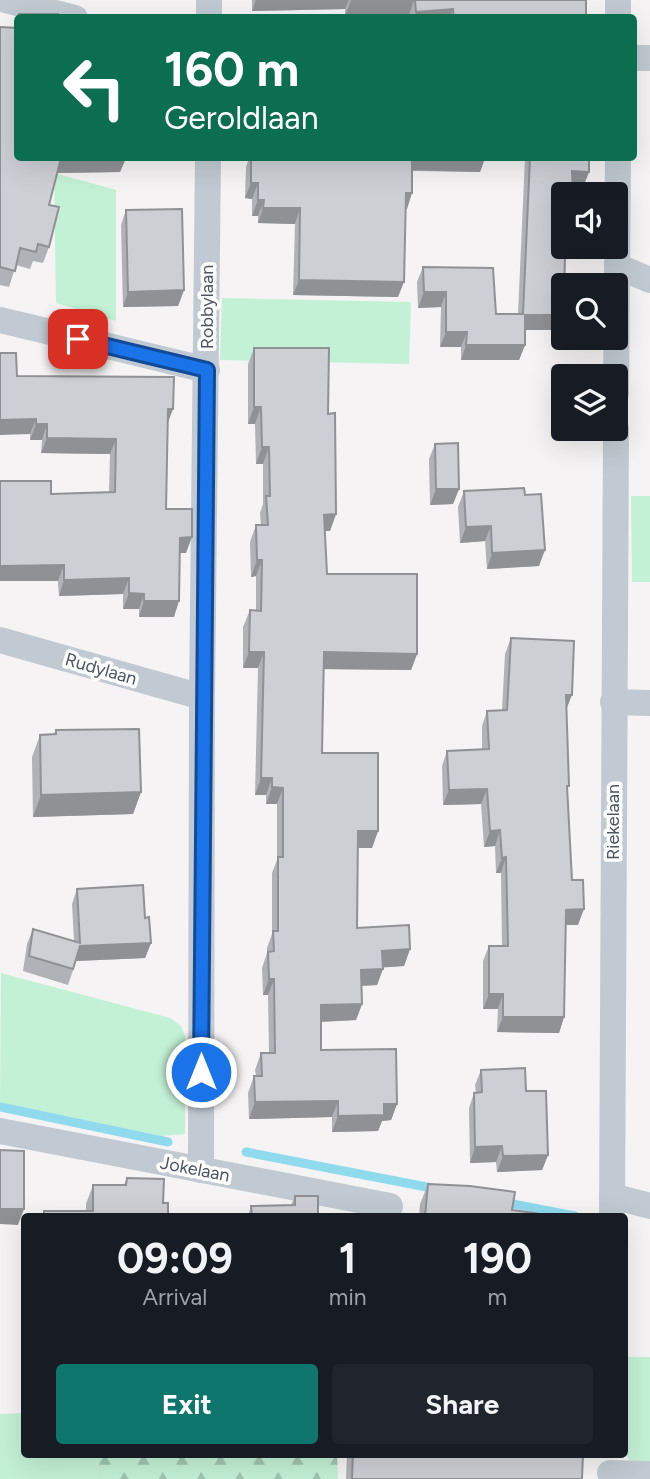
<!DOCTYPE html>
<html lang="en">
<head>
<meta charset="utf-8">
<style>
	body { margin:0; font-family:Figtree,sans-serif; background:#20242c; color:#f1f3f6; height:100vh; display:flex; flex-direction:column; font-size:26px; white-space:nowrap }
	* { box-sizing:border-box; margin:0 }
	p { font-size:23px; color:#9ea1a6 }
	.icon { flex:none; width:38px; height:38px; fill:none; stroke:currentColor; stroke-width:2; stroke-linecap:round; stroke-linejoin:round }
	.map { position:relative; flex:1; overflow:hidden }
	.panel { position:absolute; left:21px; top:1213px; width:607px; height:245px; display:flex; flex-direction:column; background:#171b24; border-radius:7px; box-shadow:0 7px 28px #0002 }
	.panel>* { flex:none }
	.guide { position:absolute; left:14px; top:14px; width:623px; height:147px; border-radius:7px; box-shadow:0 7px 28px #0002; background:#0b6e4f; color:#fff; overflow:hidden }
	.tools { position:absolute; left:551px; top:182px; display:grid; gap:14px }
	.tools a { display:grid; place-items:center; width:77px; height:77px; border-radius:7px; background:#171b24; box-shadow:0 7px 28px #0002; font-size:35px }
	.pin { position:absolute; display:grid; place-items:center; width:60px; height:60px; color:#fff; margin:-30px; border-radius:14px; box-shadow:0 4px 10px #0006 }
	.me { position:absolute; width:77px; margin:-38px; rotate:0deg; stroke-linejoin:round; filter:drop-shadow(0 0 5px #0008) }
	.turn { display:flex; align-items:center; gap:24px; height:147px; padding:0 35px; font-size:32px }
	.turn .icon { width:91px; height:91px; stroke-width:2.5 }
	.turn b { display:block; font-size:49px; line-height:60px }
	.eta { display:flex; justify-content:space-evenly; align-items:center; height:119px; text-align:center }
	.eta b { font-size:42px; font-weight:700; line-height:49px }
	.action { display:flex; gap:14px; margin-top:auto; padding:14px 35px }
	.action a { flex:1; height:80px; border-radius:7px; background:#0f766e; color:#fff; font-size:28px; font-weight:700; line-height:80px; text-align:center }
	.action a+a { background:#20242c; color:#f1f3f6 }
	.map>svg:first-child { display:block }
	.green { fill:#c3f1d5 }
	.forest { fill:url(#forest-firs) }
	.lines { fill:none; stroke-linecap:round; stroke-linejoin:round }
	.stream { stroke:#90daee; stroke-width:9 }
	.minor { stroke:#c1cad2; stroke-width:26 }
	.wall { fill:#b0b2b7 }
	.shaded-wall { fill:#909195 }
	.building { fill:#cdcfd5; stroke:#909195; stroke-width:2 }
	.route-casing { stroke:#114b97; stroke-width:18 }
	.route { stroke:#1a73e8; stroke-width:12 }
	.labels { text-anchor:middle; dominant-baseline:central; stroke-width:7; stroke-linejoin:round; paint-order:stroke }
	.street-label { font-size:18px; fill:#4a5661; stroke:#fff }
</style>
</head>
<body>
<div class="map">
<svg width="650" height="1479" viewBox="0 0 650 1479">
	<defs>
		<pattern id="forest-firs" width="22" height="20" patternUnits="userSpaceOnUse" patternTransform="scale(1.75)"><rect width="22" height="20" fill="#c3f1d5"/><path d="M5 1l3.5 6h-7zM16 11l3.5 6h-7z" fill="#a0c6b0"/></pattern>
	</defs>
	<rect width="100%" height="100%" fill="#f5f3f3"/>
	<!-- green -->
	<g class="green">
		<polygon points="54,173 116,190 116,321 56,303"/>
		<polygon points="222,298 411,302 409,364 220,360"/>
		<polygon points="631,496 650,496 650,582 632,582"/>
		<polygon points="1,973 170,1018 181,1026 185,1036 185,1134 162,1136 0,1103"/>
		<polygon points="625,1357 650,1357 650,1467 630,1461 625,1454"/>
		<polygon points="24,1413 24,1454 98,1454 97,1479 0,1479 0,1414"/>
	</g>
	<!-- forest -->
	<polygon class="forest" points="98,1454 337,1454 338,1479 97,1479"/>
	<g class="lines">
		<!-- stream -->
		<g class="stream">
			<polyline points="0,1107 168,1142"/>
			<polyline points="246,1152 437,1189"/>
			<polyline points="503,1202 575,1216"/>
		</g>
		<!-- minor -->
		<g class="minor">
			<polyline points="5,0 75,18"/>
			<polyline points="618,0 618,18"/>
			<polyline points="209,18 209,0"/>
			<polyline points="634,58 650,58"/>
			<polyline points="617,266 650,280"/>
			<polyline points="0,320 207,370"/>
			<polyline points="616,393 618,158"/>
			<polyline points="0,640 202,697"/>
			<polyline points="613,702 650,703"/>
			<polyline points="0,1131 390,1206"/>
			<polyline points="201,1170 202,697 208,158"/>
			<polyline points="612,1196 650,1206"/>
			<polyline points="612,1216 616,429"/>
			<polyline points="610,1473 650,1474"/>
		</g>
	</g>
	<!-- wall -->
	<g class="wall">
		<polygon points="252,0 586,0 586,18 409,18 409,15 345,16 345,9 252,11"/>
		<polygon points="18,18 18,158 126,158 120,172 57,173 49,205 49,247 43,263 33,261 30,269 16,265 9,287 0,285 0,27 14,28"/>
		<polygon points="249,158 485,158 480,172 412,171 407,209 406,209 398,297 293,295 295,224 258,223 258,216 252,216 252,199 245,198 246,167"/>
		<polygon points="525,158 589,158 589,172 583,187 573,187 570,256 566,256 565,261 564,318 559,330 525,330 525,345 519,360 461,360 461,347 440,347 441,307 418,308 417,282 423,267 496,314 518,314"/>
		<polygon points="126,210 184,290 178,306 123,307 121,225"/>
		<polygon points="254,348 328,414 336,514 330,531 324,531 327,574 417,654 411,670 324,669 322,753 378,831 372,848 357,848 357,928 410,949 404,966 383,967 377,985 361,986 362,1004 356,1020 321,1022 321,1050 397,1104 391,1120 382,1121 378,1131 332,1132 332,1117 249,1119 248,1093 254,1076 256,1076 255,1070 261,1053 269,1053 268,995 263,995 262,968 267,953 267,948 272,934 272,873 277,860 277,804 266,804 266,795 255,795 258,668 243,668 243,627 250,610 256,611 256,576 251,577 250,542 256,525 261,525 260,513 263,504 263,464 256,464 255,424 248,424 248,364"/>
		<polygon points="17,376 168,423 166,509 186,553 180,553 174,617 139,617 139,609 123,609 123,594 59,596 51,494 109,492 110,454 41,453 42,440 30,440 30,434"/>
		<polygon points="435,444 459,489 453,504 430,505 429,459"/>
		<polygon points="464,491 525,495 539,566 487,569 485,541 460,543 458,507"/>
		<polygon points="511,638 566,709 567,791 572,880 578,925 565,925 564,1017 559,1033 497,1032 498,1009 483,1009 483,961 489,946 502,946 501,873 496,873 495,846 484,847 481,804 443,805 442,766 447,751 482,749 482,726 487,711 502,710 505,654"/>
		<polygon points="56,730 141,792 133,814 33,817 32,757 40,735 54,734"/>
		<polygon points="77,889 145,918 151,943 145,958 76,961 68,985 23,971 27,944 33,929 74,941 72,904"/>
		<polygon points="481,1070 526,1091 548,1155 542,1170 497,1172 496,1162 470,1163 469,1108 474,1093 476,1093 475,1085"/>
		<polygon points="127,1178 163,1203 168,1216 42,1216 44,1211 86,1211 86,1204 93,1185 124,1185"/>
		<polygon points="428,1184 512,1210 555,1216 419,1216 420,1204"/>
		<polygon points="295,1196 318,1216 248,1216 251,1206 291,1205"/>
		<polygon points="347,1454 583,1454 582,1479 346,1479"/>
	</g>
	<!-- shaded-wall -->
	<g class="shaded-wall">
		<polygon points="256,0 349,0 345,9 252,11"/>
		<polygon points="351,0 414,0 409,15 345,16"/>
		<polygon points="453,9 450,18 414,18 416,12"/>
		<polygon points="60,158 126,158 120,172 55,173"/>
		<polygon points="411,158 485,158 480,172 406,170"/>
		<polygon points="572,171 589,172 583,187 566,187"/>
		<polygon points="251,183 258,183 252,199 245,198"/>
		<polygon points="406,193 412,193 407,209 401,209"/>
		<polygon points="258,200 264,200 258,216 252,216"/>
		<polygon points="263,208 300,208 295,224 258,223"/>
		<polygon points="565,247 573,247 570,256 566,256 562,267"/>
		<polygon points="299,280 404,282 398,297 293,295"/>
		<polygon points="184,290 178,306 123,307 128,292"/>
		<polygon points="424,292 446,292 441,307 418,308"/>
		<polygon points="525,315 564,315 564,318 559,330 520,330"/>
		<polygon points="446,332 467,332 461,347 440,347"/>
		<polygon points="466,345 525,345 519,360 461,360"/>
		<polygon points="254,407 261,407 255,424 248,424"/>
		<polygon points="168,409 173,409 167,425"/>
		<polygon points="36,419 30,434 0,435 0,420"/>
		<polygon points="36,424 47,424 42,440 30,440"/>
		<polygon points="47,438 116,439 110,454 41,453"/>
		<polygon points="262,447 269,447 263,464 256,464"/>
		<polygon points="436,489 459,489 453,504 430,505"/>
		<polygon points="336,514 330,531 317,531 324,515"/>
		<polygon points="491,526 485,541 460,543 466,527"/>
		<polygon points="192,537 186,553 174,553 180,538"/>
		<polygon points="545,550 539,566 487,569 492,553"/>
		<polygon points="257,560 262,560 256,576 251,577"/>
		<polygon points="64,565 58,581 0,581 0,566"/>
		<polygon points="129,578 123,594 59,596 64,580"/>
		<polygon points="129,593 144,594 139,609 123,609"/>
		<polygon points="144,601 179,601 174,617 139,617"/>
		<polygon points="249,652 264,652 258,668 243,668"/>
		<polygon points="324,652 417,654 411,670 318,669"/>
		<polygon points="566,695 572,695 566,710"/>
		<polygon points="261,778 272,778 266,795 255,795"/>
		<polygon points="272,787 283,788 277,804 266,804"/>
		<polygon points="487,789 481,804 443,805 449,790"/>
		<polygon points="141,792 133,814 33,817 41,795"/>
		<polygon points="500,830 495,846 484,847 490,831"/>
		<polygon points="358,831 378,831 372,848 351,848"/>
		<polygon points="506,857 501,873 496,873 502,858"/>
		<polygon points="584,909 578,925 560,925 566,910"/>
		<polygon points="151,943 145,958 75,961 80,946"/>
		<polygon points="410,949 404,966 376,968 382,951"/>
		<polygon points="383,969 377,985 355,986 361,970"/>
		<polygon points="269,979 274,979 268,995 263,995"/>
		<polygon points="489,994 503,994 498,1009 483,1009"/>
		<polygon points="362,1004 356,1020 315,1022 321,1005"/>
		<polygon points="503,1017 564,1017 559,1033 497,1032"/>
		<polygon points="338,1101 332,1117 249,1119 255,1102"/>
		<polygon points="384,1104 397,1104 391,1120 382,1121 378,1131 332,1132 338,1116"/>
		<polygon points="502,1146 496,1162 470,1163 475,1147"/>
		<polygon points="548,1155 542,1170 497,1172 503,1156"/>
		<polygon points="0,1209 24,1209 18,1225 0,1224"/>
	</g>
	<!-- building -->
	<g class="building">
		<polygon points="415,0 586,0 586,18 454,18 453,9 416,12"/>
		<rect x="19" y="14" width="39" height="4"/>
		<polygon points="0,27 18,28 18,158 61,158 49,205 59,207 49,247 38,244 36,252 20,248 15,271 0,267"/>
		<polygon points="251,158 412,158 412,193 406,193 404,282 299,280 300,208 263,208 264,200 258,200 258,183 251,183"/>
		<polygon points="530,158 589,158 589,172 572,171 573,194 564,194 564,247 568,247 568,252 565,252 564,315 525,315 525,345 466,345 467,332 446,332 446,292 424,292 423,267 493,268 496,314 523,314"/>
		<polygon points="182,209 184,290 128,292 126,210"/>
		<polygon points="254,348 329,348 328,414 335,413 336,514 324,515 327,574 417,574 417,654 324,652 322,753 378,753 378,831 358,831 357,928 409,925 410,949 382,951 383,969 361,970 362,1004 321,1005 321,1050 396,1049 397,1104 384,1104 384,1115 338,1116 338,1101 255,1102 254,1076 262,1076 261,1053 275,1053 274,979 269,979 268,952 274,951 273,931 278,931 278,857 283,857 283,788 272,787 272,778 261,778 264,652 249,652 250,610 261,611 262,560 257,560 256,525 268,525 266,496 270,496 269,447 262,447 261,407 254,407"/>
		<polygon points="0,353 16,353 17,376 174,377 173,409 168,409 166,509 192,509 192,537 180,538 179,601 144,601 144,594 129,593 129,578 64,580 64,565 0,566 0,481 51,481 51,494 115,492 116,439 47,438 47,424 36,424 36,419 0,420"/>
		<polygon points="458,443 459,489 436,489 435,444"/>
		<polygon points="524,488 525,495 541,494 545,550 492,553 491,526 466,527 464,491"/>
		<polygon points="511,638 574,641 572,695 566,695 569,786 567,786 572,880 583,880 584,909 566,910 564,1017 503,1017 503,994 489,994 489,946 508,946 506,857 502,858 500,830 490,831 487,789 449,790 447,751 489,749 487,711 507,710"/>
		<polygon points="139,729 141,792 41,795 40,735 56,734 56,730"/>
		<polygon points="143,885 145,918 149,917 151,943 80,946 73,969 29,956 33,929 80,943 77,889"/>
		<polygon points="525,1068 526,1091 546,1091 548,1155 503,1156 502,1146 475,1147 474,1093 482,1092 481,1070"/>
		<polygon points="0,1150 24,1151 24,1209 0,1209"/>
		<polygon points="127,1178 164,1179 163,1203 168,1203 168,1216 44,1216 44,1211 93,1211 93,1185 126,1185"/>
		<polygon points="428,1184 470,1186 515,1192 512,1210 555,1216 425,1216"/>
		<polygon points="295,1196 318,1196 318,1216 252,1216 251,1206 295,1205"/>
		<polygon points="353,1454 583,1454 582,1479 352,1479"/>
	</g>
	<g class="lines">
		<!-- route casing -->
		<g class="route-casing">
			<polyline id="route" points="78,339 207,370 201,1072"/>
		</g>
		<!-- route -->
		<use href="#route" class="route"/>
	</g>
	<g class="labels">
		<!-- street labels -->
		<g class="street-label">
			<text transform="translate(207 307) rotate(-90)">Robbylaan</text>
			<text transform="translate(101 669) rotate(16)">Rudylaan</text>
			<text transform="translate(613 822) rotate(-90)">Riekelaan</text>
			<text transform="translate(195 1169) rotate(11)">Jokelaan</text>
		</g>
	</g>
</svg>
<div class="tools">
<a><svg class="icon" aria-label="sound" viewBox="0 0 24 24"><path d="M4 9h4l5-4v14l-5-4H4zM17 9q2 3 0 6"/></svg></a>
<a><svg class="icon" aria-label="search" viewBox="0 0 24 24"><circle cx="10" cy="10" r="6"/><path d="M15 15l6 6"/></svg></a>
<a><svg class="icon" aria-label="layers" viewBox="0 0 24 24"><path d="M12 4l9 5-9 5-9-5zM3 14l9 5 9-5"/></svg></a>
</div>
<div class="pin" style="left:78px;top:339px;background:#d93025"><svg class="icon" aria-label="arrive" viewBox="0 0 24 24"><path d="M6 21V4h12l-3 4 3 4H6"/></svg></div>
<svg class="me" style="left:201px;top:1072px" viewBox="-20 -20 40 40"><circle r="17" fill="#1a73e8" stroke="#fff" stroke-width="3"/><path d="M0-11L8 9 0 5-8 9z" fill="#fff"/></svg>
<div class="guide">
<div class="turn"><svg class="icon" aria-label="left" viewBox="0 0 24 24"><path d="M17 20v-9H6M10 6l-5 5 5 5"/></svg><div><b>160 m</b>Geroldlaan</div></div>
</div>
<section class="panel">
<div class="eta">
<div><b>09:09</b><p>Arrival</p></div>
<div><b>1</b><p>min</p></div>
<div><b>190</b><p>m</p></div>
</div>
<div class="action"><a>Exit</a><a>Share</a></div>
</section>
</div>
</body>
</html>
